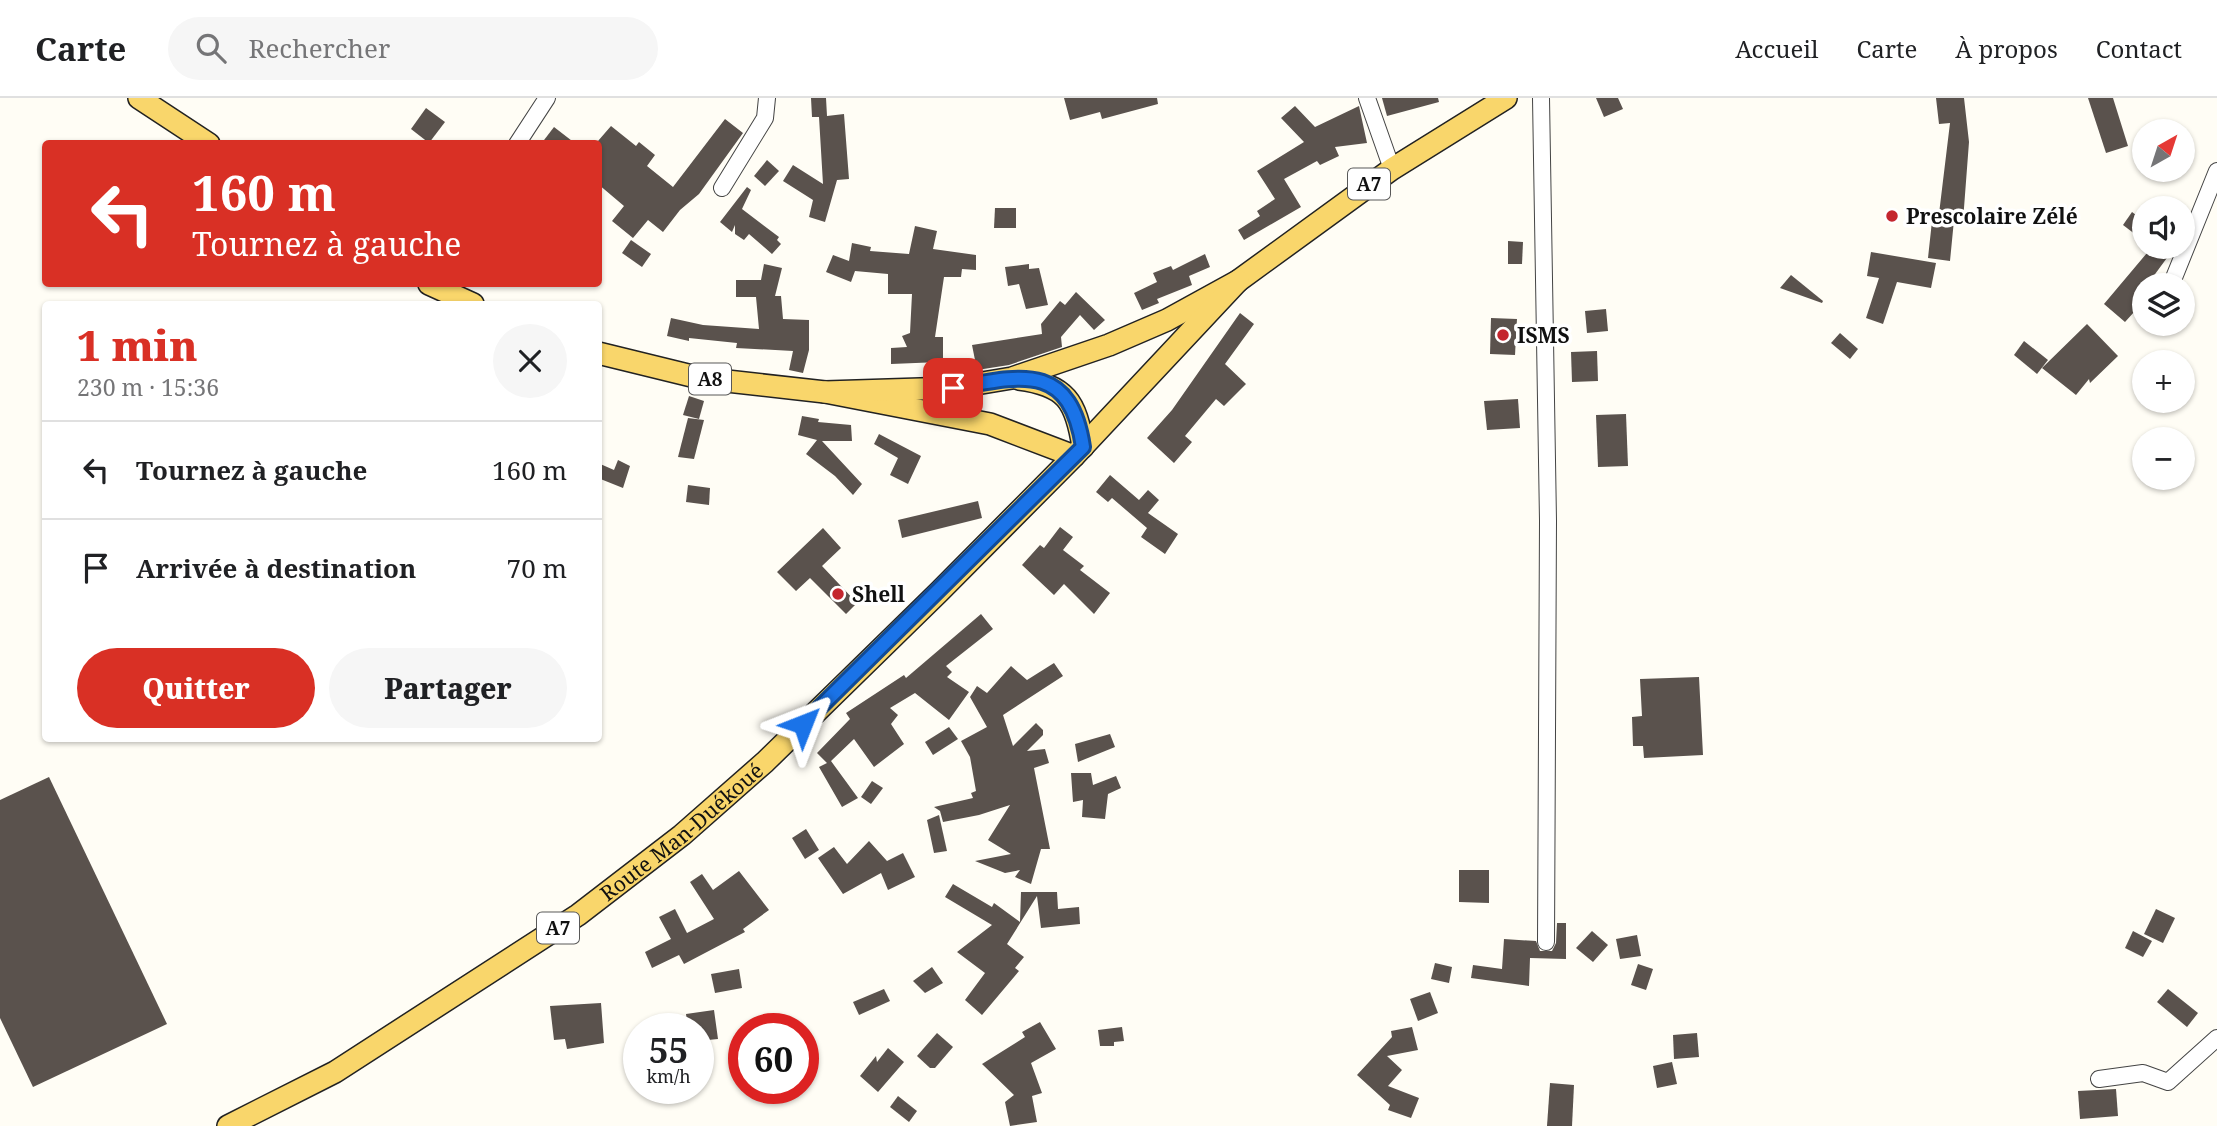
<!DOCTYPE html>
<html lang="fr">
<head>
<meta charset="utf-8">
<style>
	body { margin:0; font-family:"Noto Serif",serif; background:#f6f6f6; color:#202124; height:100vh; display:flex; flex-direction:column; font-size:26px; white-space:nowrap }
	* { box-sizing:border-box; margin:0 }
	p { font-size:23px; color:#757577 }
	.icon { flex:none; width:38px; height:38px; fill:none; stroke:currentColor; stroke-width:2; stroke-linecap:round; stroke-linejoin:round }
	.map { position:relative; flex:1; overflow:hidden }
	.sheet { position:absolute; left:42px; top:203px; width:560px; height:441px; display:flex; flex-direction:column; background:#fff; border-radius:7px; box-shadow:0 2px 5px #0004 }
	.sheet>* { flex:none }
	.banner { position:absolute; left:42px; top:42px; width:560px; height:147px; border-radius:7px; box-shadow:0 2px 5px #0004; background:#d93025; color:#fff; overflow:hidden }
	.needle { width:46px; rotate:39deg }
	.controls { position:absolute; left:2132px; top:21px; display:grid; gap:14px }
	.controls a { display:grid; place-items:center; width:63px; height:63px; border-radius:50%; background:#fff; box-shadow:0 2px 5px #0004; font-size:35px }
	.speed { position:absolute; left:623px; top:915px; display:flex; gap:14px; font-size:35px; font-weight:700; text-align:center }
	.speed>* { display:grid; place-content:center; width:91px; height:91px; border-radius:50%; background:#fff; box-shadow:0 2px 5px #0004; line-height:1 }
	.speed small { font-size:18px; font-weight:400 }
	.speed .limit { border:10px solid #d22; background:#fff; color:#111 }
	.pin { position:absolute; display:grid; place-items:center; width:60px; height:60px; color:#fff; margin:-30px; border-radius:14px; box-shadow:0 4px 10px #0006 }
	.me { position:absolute; width:77px; margin:-38px; rotate:45deg; stroke-linejoin:round; filter:drop-shadow(0 0 5px #0008) }
	.turn { display:flex; align-items:center; gap:24px; height:147px; padding:0 35px; font-size:32px }
	.turn .icon { width:91px; height:91px; stroke-width:2.5 }
	.turn b { display:block; font-size:49px; line-height:60px }
	.round { display:grid; place-items:center; flex:none; width:74px; height:74px; border-radius:37px; background:#f6f6f6 }
	.overview { display:flex; align-items:center; justify-content:space-between; height:119px; padding:0 35px }
	h1 { font-size:42px; font-weight:800; line-height:52px; color:#d93025 }
	.action { display:flex; gap:14px; margin-top:auto; padding:14px 35px }
	.action a { flex:1; height:80px; border-radius:42px; background:#d93025; color:#fff; font-size:28px; font-weight:800; line-height:80px; text-align:center }
	.action a+a { background:#f6f6f6; color:#202124 }
	ul { padding:0; list-style:none }
	li { display:flex; align-items:center; gap:21px; height:98px; padding:0 35px; border-top:2px solid #e0e0e0 }
	li div { flex:1 }
	li b { display:block; font-size:26px }
	li em { font-style:normal }
	header { display:flex; align-items:center; gap:42px; box-sizing:border-box; height:98px; padding:0 35px; background:#fff; border-bottom:2px solid #e0e0e0 }
	header strong { font-size:33px }
	nav { display:flex; gap:38px; margin-inline-start:auto; font-size:24px }
	.search { width:490px; height:63px; background:#f6f6f6; display:flex; align-items:center; gap:18px; box-sizing:border-box; padding:0 24px; border-radius:38px; color:#757577; font-size:26px }
	.map>svg:first-child { display:block }
	.building { fill:#5a524d }
	.lines { fill:none; stroke-linecap:round; stroke-linejoin:round }
	.minor-casing { stroke:#444; stroke-width:18 }
	.major-casing { stroke:#222; stroke-width:24 }
	.minor { stroke:#fff; stroke-width:16 }
	.major { stroke:#f9d66b; stroke-width:21 }
	.route-casing { stroke:#114b97; stroke-width:18 }
	.route { stroke:#1a73e8; stroke-width:12 }
	.poi-dot { fill:#c4262e; stroke:#fff; stroke-width:2.5 }
	.labels { text-anchor:middle; dominant-baseline:central; stroke-width:7; stroke-linejoin:round; paint-order:stroke }
	.shield { fill:#fff; stroke:#585858; stroke-width:2 }
	.shield-label { font-size:19px; font-weight:bold; fill:#111 }
	.poi-label { font-size:21px; font-weight:bold; fill:#111; stroke:#fff; text-anchor:start }
	.street-label { font-size:21px; fill:#111; stroke:#fff }
</style>
</head>
<body>
<header>
<strong>Carte</strong>
<div class="search"><svg class="icon" aria-label="search" viewBox="0 0 24 24"><circle cx="10" cy="10" r="6"/><path d="M15 15l6 6"/></svg>Rechercher</div>
<nav><a>Accueil</a><a>Carte</a><a>À propos</a><a>Contact</a></nav>
</header>
<div class="map">
<svg width="2217" height="1028" viewBox="0 0 2217 1028">
	<rect width="100%" height="100%" fill="#fffdf5"/>
	<!-- building -->
	<g class="building">
		<polygon points="811,0 826,0 827,18 844,16 849,81 837,82 825,124 809,119 813,102 783,83 793,67 823,86 819,19 812,19"/>
		<polygon points="1064,0 1157,0 1158,6 1102,21 1100,14 1070,22"/>
		<polygon points="1382,0 1438,0 1439,4 1387,18"/>
		<polygon points="1596,0 1618,0 1623,11 1604,19"/>
		<polygon points="1936,0 1964,0 1969,44 1963,123 1954,122 1950,163 1928,160 1932,123 1938,124 1950,25 1939,26"/>
		<polygon points="2088,0 2113,0 2128,48 2106,55"/>
		<polygon points="1295,8 1315,29 1359,8 1367,45 1335,49 1339,58 1320,67 1317,63 1284,81 1301,109 1244,142 1238,132 1260,118 1257,113 1275,101 1257,73 1304,44 1281,20"/>
		<polygon points="426,10 445,24 429,45 411,31"/>
		<polygon points="725,21 743,35 699,96 680,112 663,134 648,122 633,140 612,123 624,108 598,86 598,43 611,28 636,48 639,44 655,57 647,68 673,89"/>
		<polygon points="554,29 576,46 541,46"/>
		<polygon points="767,62 779,73 765,88 754,78"/>
		<polygon points="747,89 751,92 742,111 779,139 777,142 781,146 772,156 749,136 744,142 735,136 735,127 732,134 720,124"/>
		<polygon points="995,110 1016,110 1016,130 994,130"/>
		<polygon points="2132,114 2144,123 2144,143 2123,127"/>
		<polygon points="915,128 937,133 933,151 976,157 976,172 962,171 961,179 944,179 935,239 943,239 943,260 939,260 940,264 891,266 891,250 907,249 902,238 910,235 912,196 888,196 888,176 855,173 851,184 826,174 833,157 849,163 852,145 871,149 870,153 909,156"/>
		<polygon points="631,142 651,156 642,169 622,155"/>
		<polygon points="1508,143 1523,144 1522,166 1508,166"/>
		<polygon points="2152,149 2175,149 2147,187 2144,187 2133,206 2135,213 2125,224 2104,206"/>
		<polygon points="1871,154 1936,165 1931,190 1897,184 1883,226 1866,220 1879,180 1867,178"/>
		<polygon points="1205,156 1210,169 1189,178 1192,187 1157,201 1159,205 1142,212 1134,195 1157,184 1153,175 1171,168 1173,172"/>
		<polygon points="764,166 782,170 775,198 781,198 783,221 809,222 809,252 803,275 789,272 793,253 736,250 737,245 689,240 689,243 667,238 671,220 703,227 759,231 756,199 736,199 736,182 761,182"/>
		<polygon points="1029,166 1029,171 1039,170 1048,207 1026,211 1019,186 1008,188 1005,169"/>
		<polygon points="1791,177 1823,203 1822,205 1780,190"/>
		<polygon points="1076,194 1105,222 1094,232 1080,217 1061,239 1062,249 1009,267 977,272 972,247 1042,236 1041,226 1060,203 1065,207"/>
		<polygon points="1606,211 1608,233 1587,235 1585,213"/>
		<polygon points="1240,215 1254,226 1225,266 1246,286 1224,308 1216,301 1185,338 1192,344 1174,365 1147,340 1172,312"/>
		<polygon points="1491,220 1517,221 1515,257 1490,256"/>
		<polygon points="2087,226 2118,258 2090,285 2089,281 2076,297 2042,270"/>
		<polygon points="1840,235 1858,251 1850,261 1831,245"/>
		<polygon points="2024,243 2048,262 2037,276 2014,257"/>
		<polygon points="1597,253 1598,283 1572,284 1571,254"/>
		<polygon points="689,298 704,303 699,321 683,317"/>
		<polygon points="1518,301 1520,330 1487,332 1484,303"/>
		<polygon points="1626,316 1628,368 1598,369 1596,317"/>
		<polygon points="802,318 819,321 818,324 851,327 852,343 822,343 862,386 853,397 835,378 806,356 817,342 798,337"/>
		<polygon points="688,320 704,322 694,361 678,359"/>
		<polygon points="879,336 921,358 908,386 890,377 898,360 874,346"/>
		<polygon points="618,362 630,368 623,390 598,380 598,365 614,372"/>
		<polygon points="1110,377 1139,402 1148,392 1159,402 1148,415 1178,436 1165,456 1141,439 1147,430 1112,400 1108,404 1096,394"/>
		<polygon points="688,387 710,390 709,407 686,404"/>
		<polygon points="978,403 982,420 902,440 898,422"/>
		<polygon points="1060,429 1073,439 1063,452 1084,468 1080,472 1110,495 1094,516 1064,486 1054,497 1022,467 1040,447 1044,450"/>
		<polygon points="823,430 841,450 822,468 857,505 846,516 810,480 796,493 777,474"/>
		<polygon points="981,516 993,531 946,568 952,574 947,579 969,594 949,622 915,595 890,610 898,617 891,626 904,646 874,669 854,641 831,663 858,700 842,709 819,669 827,665 817,655 850,621 846,615 904,577 906,580"/>
		<polygon points="1054,565 1063,578 1003,617 1013,648 1036,625 1043,632 1043,637 1027,653 1045,651 1049,665 1034,670 1050,751 1041,751 1031,786 1015,779 1020,772 1005,775 975,763 1011,756 988,742 1010,707 979,717 943,724 940,713 934,709 973,700 971,695 976,693 970,659 961,643 987,629 970,599 977,588 987,595 1011,568 1027,582"/>
		<polygon points="1699,579 1703,657 1644,660 1643,648 1633,648 1632,619 1642,618 1640,581"/>
		<polygon points="949,629 958,641 933,657 925,644"/>
		<polygon points="1110,636 1115,649 1078,664 1075,646"/>
		<polygon points="1071,675 1091,675 1093,687 1116,678 1121,690 1108,696 1105,721 1082,719 1083,702 1073,704"/>
		<polygon points="49,679 167,926 33,989 0,920 0,702"/>
		<polygon points="872,683 883,690 871,706 861,699"/>
		<polygon points="939,717 947,753 934,755 927,722"/>
		<polygon points="806,731 819,752 805,761 792,740"/>
		<polygon points="869,743 887,763 903,755 915,779 888,792 881,775 843,796 818,760 834,749 847,766"/>
		<polygon points="1459,772 1489,772 1489,805 1459,804"/>
		<polygon points="739,773 769,812 743,831 745,834 684,866 679,857 652,870 645,854 671,841 659,819 675,811 687,835 714,821 690,784 702,776 713,792"/>
		<polygon points="953,786 992,809 994,805 1020,824 1021,794 1057,794 1058,811 1079,809 1080,826 1041,830 1037,798 1007,846 1024,859 1015,870 1019,873 982,917 965,902 985,875 957,854 992,827 945,799"/>
		<polygon points="2156,811 2175,820 2163,845 2144,836"/>
		<polygon points="1557,825 1566,825 1566,861 1530,860 1529,888 1471,880 1473,867 1502,871 1504,841 1536,843 1540,853 1552,853 1556,845"/>
		<polygon points="1592,833 1608,847 1593,864 1576,850"/>
		<polygon points="2133,833 2152,843 2143,859 2125,850"/>
		<polygon points="1637,837 1641,858 1620,861 1616,841"/>
		<polygon points="1435,865 1452,869 1449,885 1431,881"/>
		<polygon points="1638,866 1653,871 1646,892 1631,887"/>
		<polygon points="932,869 943,885 925,895 913,883"/>
		<polygon points="739,871 742,890 715,895 711,876"/>
		<polygon points="884,891 890,903 859,917 853,904"/>
		<polygon points="2168,891 2198,915 2187,929 2157,904"/>
		<polygon points="1430,894 1438,915 1418,923 1410,901"/>
		<polygon points="601,905 604,945 567,951 565,941 554,942 550,908"/>
		<polygon points="714,912 718,941 698,943 698,931 688,931 686,916"/>
		<polygon points="1040,924 1056,951 1031,965 1042,995 1032,998 1037,1024 1010,1028 1005,1004 1014,997 982,966 1025,939 1022,934"/>
		<polygon points="1122,929 1124,943 1114,944 1114,948 1100,948 1098,932"/>
		<polygon points="1412,929 1418,952 1387,958 1402,972 1388,988 1419,1000 1411,1020 1388,1012 1390,1007 1357,977 1392,939 1391,933"/>
		<polygon points="937,935 953,949 935,970 930,970 917,958"/>
		<polygon points="1697,935 1699,959 1674,961 1673,937"/>
		<polygon points="888,950 904,964 878,994 860,978 876,958 877,964"/>
		<polygon points="1672,964 1677,986 1657,990 1653,968"/>
		<polygon points="1550,985 1574,987 1572,1028 1547,1028"/>
		<polygon points="2116,991 2118,1018 2080,1021 2078,993"/>
		<polygon points="898,998 917,1013 909,1024 890,1009"/>
	</g>
	<g class="lines">
		<!-- minor casing -->
		<g class="minor-casing">
			<g id="minor">
				<polyline points="1367,0 1392,71"/>
				<polyline points="1541,0 1548,423 1546,844"/>
				<polyline points="517,46 547,0"/>
				<polyline points="722,90 765,20 767,0"/>
				<polyline points="2171,187 2217,73"/>
				<polyline points="2099,981 2143,975 2168,984 2217,940"/>
			</g>
		</g>
		<!-- major casing -->
		<g class="major-casing">
			<g id="major">
				<polyline points="139,0 209,46"/>
				<polyline points="429,186 473,206"/>
				<polyline points="598,255 700,280 825,294 990,326 1074,358"/>
				<path d="M1019,281C1066,287 1076,303 1083,349"/>
				<polyline points="825,294 952,290 1012,280 1109,247 1167,222 1238,183 1392,71 1506,0"/>
				<path id="s1" d="M228,1028L335,974L578,817L682,737L765,664L939,494L1074,358L1238,183"/>
			</g>
		</g>
		<!-- minor -->
		<use href="#minor" class="minor"/>
		<!-- major -->
		<use href="#major" class="major"/>
	</g>
	<g class="lines">
		<!-- route casing -->
		<g class="route-casing">
			<path id="route" d="M803,626L1083,349C1070,263 1020,278 953,290"/>
		</g>
		<!-- route -->
		<use href="#route" class="route"/>
	</g>
	<!-- markers -->
	<g class="poi-dot">
		<circle cx="1892" cy="118" r="7"/>
		<circle cx="1503" cy="237" r="7"/>
		<circle cx="838" cy="496" r="7"/>
	</g>
	<g class="labels">
		<!-- shield labels -->
		<g class="shield">
			<rect x="1348" y="70.5" width="42" height="31" rx="5"/>
			<rect x="689" y="265.5" width="42" height="31" rx="5"/>
			<rect x="537" y="814.5" width="42" height="31" rx="5"/>
		</g>
		<g class="shield-label">
			<text x="1369" y="86">A7</text>
			<text x="710" y="281">A8</text>
			<text x="558" y="830">A7</text>
		</g>
		<!-- poi labels -->
		<g class="poi-label">
			<text x="1906" y="118">Prescolaire Zélé</text>
			<text x="1517" y="237">ISMS</text>
			<text x="852" y="496">Shell</text>
		</g>
		<!-- street labels -->
		<g class="street-label">
			<text stroke="none"><textPath href="#s1" startOffset="542">Route Man-Duékoué</textPath></text>
		</g>
	</g>
</svg>
<div class="controls">
<a><svg class="needle" viewBox="-14 -14 28 28"><path d="M0-13l5 13h-10z" fill="#e53935"/><path d="M0 13l5-13h-10z" fill="#757577"/></svg></a>
<a><svg class="icon" aria-label="sound" viewBox="0 0 24 24"><path d="M4 9h4l5-4v14l-5-4H4zM17 9q2 3 0 6"/></svg></a>
<a><svg class="icon" aria-label="layers" viewBox="0 0 24 24"><path d="M12 4l9 5-9 5-9-5zM3 14l9 5 9-5"/></svg></a>
<a>+</a>
<a>−</a>
</div>
<div class="speed"><div>55<small>km/h</small></div><div class="limit">60</div></div>
<div class="pin" style="left:953px;top:290px;background:#d93025"><svg class="icon" aria-label="arrive" viewBox="0 0 24 24"><path d="M6 21V4h12l-3 4 3 4H6"/></svg></div>
<svg class="me" style="left:803px;top:626px" viewBox="-20 -20 40 40"><path d="M0-17L14 15 0 8-14 15z" fill="#1a73e8" stroke="#fff" stroke-width="4"/></svg>
<div class="banner">
<div class="turn"><svg class="icon" aria-label="left" viewBox="0 0 24 24"><path d="M17 20v-9H6M10 6l-5 5 5 5"/></svg><div><b>160 m</b>Tournez à gauche</div></div>
</div>
<section class="sheet">
<div class="overview"><div><h1>1 min</h1><p>230 m · 15:36</p></div><a class="round"><svg class="icon" aria-label="close" viewBox="0 0 24 24"><path d="M6 6l12 12M18 6L6 18"/></svg></a></div>
<ul>
<li><svg class="icon" aria-label="left" viewBox="0 0 24 24"><path d="M17 20v-9H6M10 6l-5 5 5 5"/></svg><div><b>Tournez à gauche</b></div><em>160 m</em></li>
<li><svg class="icon" aria-label="arrive" viewBox="0 0 24 24"><path d="M6 21V4h12l-3 4 3 4H6"/></svg><div><b>Arrivée à destination</b></div><em>70 m</em></li>
</ul>
<div class="action"><a>Quitter</a><a>Partager</a></div>
</section>
</div>
</body>
</html>
